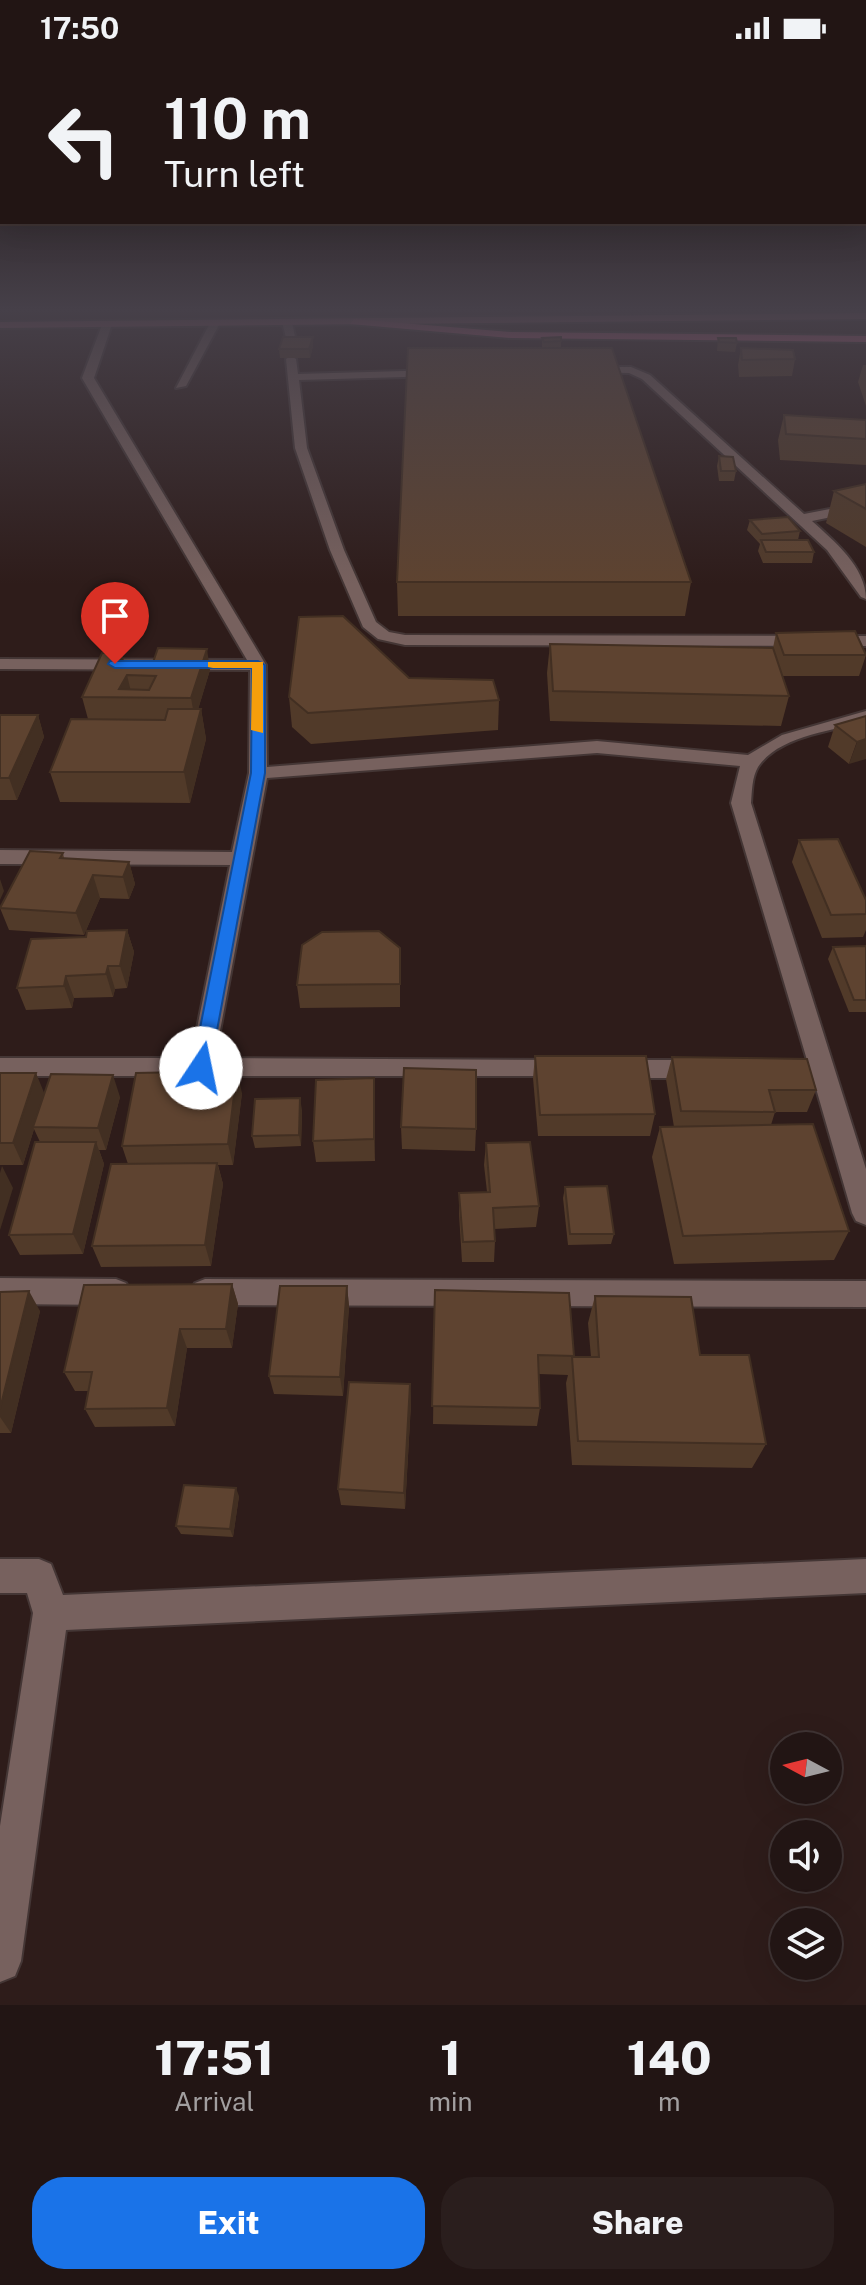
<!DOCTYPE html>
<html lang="en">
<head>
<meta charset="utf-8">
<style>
	body { margin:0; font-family:"Public Sans",sans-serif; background:#2a1e1d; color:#f1f3f6; height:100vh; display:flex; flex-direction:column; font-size:30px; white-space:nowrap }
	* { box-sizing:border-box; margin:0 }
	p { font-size:26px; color:#a29fa0 }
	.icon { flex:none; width:44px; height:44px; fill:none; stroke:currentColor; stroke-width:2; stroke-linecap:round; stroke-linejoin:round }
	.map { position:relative; height:1949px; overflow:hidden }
	.details { display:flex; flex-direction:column; background:#221514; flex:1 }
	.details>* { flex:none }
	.hud { position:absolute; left:0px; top:0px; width:866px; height:168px; box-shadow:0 8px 32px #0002,0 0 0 2px #3f3434; background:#221514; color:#f1f3f6; overflow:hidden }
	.needle { width:52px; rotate:277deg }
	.controls { position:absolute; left:770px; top:1676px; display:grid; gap:16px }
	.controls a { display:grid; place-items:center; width:72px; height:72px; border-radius:50%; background:#221514; box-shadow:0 8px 32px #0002,0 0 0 2px #3f3434; font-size:40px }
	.pin { position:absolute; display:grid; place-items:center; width:68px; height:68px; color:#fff; margin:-82px -34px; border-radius:50% 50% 50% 0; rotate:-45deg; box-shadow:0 0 8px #0007 }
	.pin .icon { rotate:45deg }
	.me { position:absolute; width:88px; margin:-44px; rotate:11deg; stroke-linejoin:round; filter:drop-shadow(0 0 6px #0008) }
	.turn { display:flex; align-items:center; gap:28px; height:168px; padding:0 32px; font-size:36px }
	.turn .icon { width:104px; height:104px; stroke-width:2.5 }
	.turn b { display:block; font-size:56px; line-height:68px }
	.eta { display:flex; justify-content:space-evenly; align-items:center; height:136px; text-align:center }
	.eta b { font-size:48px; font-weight:800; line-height:56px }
	.primary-button { display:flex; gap:16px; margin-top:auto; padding:16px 32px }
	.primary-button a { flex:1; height:92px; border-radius:32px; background:#1a73e8; color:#fff; font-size:32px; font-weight:800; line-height:92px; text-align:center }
	.primary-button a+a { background:#2a1e1d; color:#f1f3f6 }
	.status { display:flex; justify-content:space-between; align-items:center; height:56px; padding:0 40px; background:#221514; direction:ltr }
	.status svg { height:22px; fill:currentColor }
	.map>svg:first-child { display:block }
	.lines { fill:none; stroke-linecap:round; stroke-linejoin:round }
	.minor-casing { stroke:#443635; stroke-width:4 }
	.major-casing { stroke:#443635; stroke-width:4 }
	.highway-casing { stroke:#443635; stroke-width:4 }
	.minor { fill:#77615e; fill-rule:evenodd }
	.major { fill:#b7667e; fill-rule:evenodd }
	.highway { fill:#e16994; fill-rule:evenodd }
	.wall { fill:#513a29 }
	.shaded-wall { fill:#422f22 }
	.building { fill:#5e4330; stroke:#422f22; stroke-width:2; fill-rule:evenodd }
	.route { fill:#1a73e8; stroke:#114b97; stroke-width:2 }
	.slow { fill:#f59e0b }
</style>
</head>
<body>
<div class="status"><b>17:50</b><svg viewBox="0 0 49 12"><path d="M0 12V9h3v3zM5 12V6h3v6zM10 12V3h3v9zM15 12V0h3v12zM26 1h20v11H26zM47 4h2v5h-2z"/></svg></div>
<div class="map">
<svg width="866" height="1949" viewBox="0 0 866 1949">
	<rect width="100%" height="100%" fill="#2e1c1a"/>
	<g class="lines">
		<!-- minor casing -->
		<g class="minor-casing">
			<g id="minor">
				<polygon points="287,263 292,266 297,291 288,289 282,266"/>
				<polygon points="215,264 220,267 186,330 176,332 210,267"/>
				<path d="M103,266L112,268L94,322L266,609L267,711L597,685L748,699L782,679L866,655V666C834,674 778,680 758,711C752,721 752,735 751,747L866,1113V1169L856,1165L852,1157L813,1022L771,1020L768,1013L771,1006L807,1004L731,747L740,710L597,697L267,722L215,1002L567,1004L576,1006L579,1013L576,1020H0V1002H191L230,809L0,808V794L232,796L249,717L250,614L0,613V603L247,604L82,322Z"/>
				<polygon points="291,300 296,303 298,318 439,314 445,317 439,320 299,324 307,392 344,494 376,566 389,576 405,579 866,580 866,590 405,589 378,583 363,571 330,494 295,392 286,303"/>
				<path d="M584,311H631L650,319L804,458L866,446V454L812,465C834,485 866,511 866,543L861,541L827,494L642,323L629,317L588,316Z"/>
				<polygon points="616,1004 699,1004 708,1006 711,1013 708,1020 699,1022 616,1022 607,1020 604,1013 607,1006"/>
				<polygon points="0,1222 116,1223 126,1227 131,1236 126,1245 116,1249 0,1248"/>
				<polygon points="205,1223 866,1225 866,1251 205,1249 195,1245 190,1236 195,1227"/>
				<polygon points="0,1503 39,1503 51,1508 63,1539 866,1503 866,1537 66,1574 21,1905 15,1920 0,1926 0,1770 33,1557 27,1537 0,1537"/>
			</g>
		</g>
		<!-- major casing -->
		<g class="major-casing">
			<polygon id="major" points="866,257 866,263 0,272 0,266"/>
		</g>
		<!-- highway casing -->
		<g class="highway-casing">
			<polygon id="highway" points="354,263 511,276 866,280 866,286 511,282 350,268"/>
		</g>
		<!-- minor -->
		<use href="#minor" class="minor"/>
		<!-- major -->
		<use href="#major" class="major"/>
		<!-- highway -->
		<use href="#highway" class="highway"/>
	</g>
	<!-- wall -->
	<g class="wall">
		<polygon points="313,281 313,290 310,302 280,302 279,293"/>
		<polygon points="561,281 561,292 691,526 685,560 398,560 397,526 542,292 542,282"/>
		<polygon points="718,282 737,287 735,296 717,295"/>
		<polygon points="741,292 795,303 792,320 739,321 738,309"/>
		<polygon points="863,309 866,309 866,350 858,326"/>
		<polygon points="784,359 866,364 866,409 780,404 778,384"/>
		<polygon points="719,400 736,415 734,425 719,425 717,410"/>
		<polygon points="866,428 866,491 826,467 834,435"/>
		<polygon points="750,464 800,475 798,484 814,496 812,507 763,507 758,495 760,488 747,474"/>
		<polygon points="776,577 866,599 859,620 782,620 789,640 781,670 550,665 547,617 550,588 773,592"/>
		<polygon points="122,597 125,611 210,614 198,653 201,653 206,683 190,747 60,746 50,716 145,664 88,663 82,641"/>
		<polygon points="409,622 499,644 498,674 311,688 292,671 289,641"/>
		<polygon points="0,659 38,659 44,681 17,744 0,744"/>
		<polygon points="866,660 849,708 828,691 835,669"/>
		<polygon points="799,784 866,844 866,874 863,881 822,882 792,806"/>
		<polygon points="63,797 64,802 129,806 135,828 129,843 100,842 84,879 9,874 0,852"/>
		<polygon points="127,874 134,896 127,932 115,933 113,941 74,942 72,952 26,954 17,932 86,881"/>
		<polygon points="866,890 866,956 849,956 828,903 833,891"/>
		<polygon points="400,892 400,951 300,952 297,929"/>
		<polygon points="535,1000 655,1058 650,1080 538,1080 533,1022"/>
		<polygon points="672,1001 816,1034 807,1056 775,1056 771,1069 849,1175 834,1204 674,1208 652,1101 660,1071 674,1071 666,1023"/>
		<polygon points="0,1017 44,1038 120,1041 106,1094 99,1094 104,1108 83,1198 20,1199 9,1179 40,1086 34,1073 23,1109 0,1109"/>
		<polygon points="374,1022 375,1105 316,1106 313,1085"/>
		<polygon points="242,1037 233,1109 218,1109 223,1128 211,1210 101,1211 92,1190 128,1108 122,1090"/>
		<polygon points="302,1054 301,1090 255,1092 252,1080"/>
		<polygon points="401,1071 476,1073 475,1095 402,1093"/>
		<polygon points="486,1087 539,1150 536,1171 494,1173 495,1185 494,1206 462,1206 459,1158 459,1137 487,1136 484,1109"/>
		<polygon points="565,1131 614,1178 611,1188 568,1189 563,1142"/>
		<polygon points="232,1228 238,1248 232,1292 187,1292 175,1370 95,1371 85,1353 88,1335 75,1335 64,1316"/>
		<polygon points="347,1230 349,1250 343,1340 274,1338 269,1320"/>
		<polygon points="435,1234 573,1301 591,1301 588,1267 595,1240 700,1299 766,1388 752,1412 572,1409 566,1327 568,1319 539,1318 540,1352 537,1370 433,1368"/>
		<polygon points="0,1236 40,1255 11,1377 0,1377"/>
		<polygon points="410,1328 411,1347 405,1453 341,1449 338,1433"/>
		<polygon points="239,1440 233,1481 181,1478 176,1470"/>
	</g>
	<!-- shaded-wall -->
	<g class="shaded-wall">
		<polygon points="313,281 313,290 310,302 309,293"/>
		<polygon points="207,593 210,614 195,664 191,642"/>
		<polygon points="122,597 127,619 132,640 121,641 116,611"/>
		<polygon points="201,653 206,683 190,747 184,716"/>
		<polygon points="38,659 44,681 17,744 9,722"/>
		<polygon points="866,683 866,703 849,708 857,686"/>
		<polygon points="129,806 135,828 129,843 123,821"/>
		<polygon points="93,819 100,842 84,879 76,857"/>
		<polygon points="0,823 4,835 0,844"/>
		<polygon points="127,874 134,896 127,932 120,910"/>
		<polygon points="108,910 115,933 113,941 106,918"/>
		<polygon points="66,920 74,942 72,952 64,930"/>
		<polygon points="237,1015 242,1037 233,1109 228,1088"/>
		<polygon points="36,1017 45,1039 33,1071 34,1073 23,1109 13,1087"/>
		<polygon points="113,1019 120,1041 106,1094 98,1072"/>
		<polygon points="374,1022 375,1044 375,1105 374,1083"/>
		<polygon points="300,1042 302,1054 301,1090 299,1079"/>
		<polygon points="96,1086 104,1108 83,1198 73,1178"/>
		<polygon points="217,1107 223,1128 211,1210 205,1189"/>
		<polygon points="2,1110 13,1132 0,1174 0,1117"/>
		<polygon points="232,1228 238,1248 232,1292 226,1273"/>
		<polygon points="347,1230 349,1250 343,1340 340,1321"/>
		<polygon points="29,1235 40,1255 11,1377 0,1361 0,1353"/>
		<polygon points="180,1273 187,1292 175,1370 167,1352"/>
		<polygon points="410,1328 411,1347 405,1453 404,1437"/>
		<polygon points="236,1432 239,1440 233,1481 230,1473"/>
	</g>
	<!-- building -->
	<g class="building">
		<polygon points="283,281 313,281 309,293 279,293"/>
		<polygon points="561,281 561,285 544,286 542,282"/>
		<polygon points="718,282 736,282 737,287 719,286"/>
		<polygon points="408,292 612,292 691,526 397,526"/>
		<polygon points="741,292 793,294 795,303 742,304"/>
		<polygon points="784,359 866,364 866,383 786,378"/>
		<polygon points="719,400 733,401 736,415 721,415"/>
		<polygon points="866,428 866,453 834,435"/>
		<polygon points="788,461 800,475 762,478 750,464"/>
		<polygon points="761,484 808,484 814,496 766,496"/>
		<polygon points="343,560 409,622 493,624 499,644 308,657 289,641 299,561"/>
		<polygon points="855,575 866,599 784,599 776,577"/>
		<polygon points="550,588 773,592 789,640 553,635"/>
		<path d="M158,592L207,593L191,642L82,641L102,597H122L116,611L151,612ZM127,619L156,620L149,634L119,633Z"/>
		<polygon points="168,653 201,653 184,716 50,716 71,663 165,664"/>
		<polygon points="0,659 38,659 9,722 0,722"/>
		<polygon points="866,660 866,683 857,686 835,669"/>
		<polygon points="838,783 866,844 866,858 831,859 799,784"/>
		<polygon points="30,795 63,797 60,802 129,806 123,821 93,819 76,857 0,852"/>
		<polygon points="127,874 120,910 108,910 106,918 66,920 64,930 17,932 31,883 86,881 87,875"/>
		<polygon points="379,875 400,892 400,928 297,929 302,889 322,876"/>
		<polygon points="866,890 866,944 854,944 833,891"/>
		<polygon points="535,1000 646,1000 655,1058 540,1059"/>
		<polygon points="672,1001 807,1003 816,1034 769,1034 775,1056 681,1055"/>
		<polygon points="404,1012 476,1014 476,1073 401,1071"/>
		<polygon points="237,1015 228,1088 122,1090 136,1017"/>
		<polygon points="0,1017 36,1017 13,1087 0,1087"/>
		<polygon points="51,1018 113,1019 98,1072 33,1071"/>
		<polygon points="374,1022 374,1083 313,1085 316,1024"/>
		<polygon points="300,1042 299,1079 252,1080 255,1043"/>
		<polygon points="813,1068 849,1175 683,1180 660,1071"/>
		<polygon points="35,1086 96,1086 73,1178 9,1179"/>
		<polygon points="530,1086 539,1150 493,1152 495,1185 463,1186 459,1137 490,1136 486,1087"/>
		<polygon points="217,1107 205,1189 92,1190 111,1108"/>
		<polygon points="607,1130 614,1178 570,1178 565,1131"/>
		<polygon points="232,1228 226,1273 180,1273 167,1352 85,1353 92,1316 64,1316 84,1229"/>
		<polygon points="280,1230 347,1230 340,1321 269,1320"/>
		<polygon points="435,1234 569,1237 574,1300 538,1299 540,1352 432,1350"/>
		<polygon points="29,1235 0,1353 0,1236"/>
		<polygon points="595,1240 691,1241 700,1299 749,1299 766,1388 578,1385 572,1301 599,1301"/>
		<polygon points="349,1326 410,1328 404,1437 338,1433"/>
		<polygon points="184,1429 236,1432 230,1473 176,1470"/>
	</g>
	<!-- sky -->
	<linearGradient id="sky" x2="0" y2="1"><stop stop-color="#190f0e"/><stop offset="0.48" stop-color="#464049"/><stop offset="1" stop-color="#464049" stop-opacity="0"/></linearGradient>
	<rect width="866" height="528" fill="url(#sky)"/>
	<!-- route -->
	<polygon class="route" points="110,605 258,605 265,609 265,717 210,1012 201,1019 192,1012 251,717 252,612 115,612 108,608"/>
	<!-- slow -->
	<polygon class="slow" points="208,606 263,606 263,677 251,674 252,612 213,612 208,611"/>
</svg>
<div class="controls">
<a><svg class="needle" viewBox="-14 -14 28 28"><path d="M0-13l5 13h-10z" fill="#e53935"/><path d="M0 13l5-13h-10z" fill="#a29fa0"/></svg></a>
<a><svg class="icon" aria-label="sound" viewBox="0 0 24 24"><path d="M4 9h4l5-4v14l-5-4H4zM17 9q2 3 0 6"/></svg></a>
<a><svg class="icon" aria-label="layers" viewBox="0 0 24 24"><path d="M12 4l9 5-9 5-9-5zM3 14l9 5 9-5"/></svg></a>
</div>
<div class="pin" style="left:115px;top:608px;background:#d93025"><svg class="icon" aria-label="arrive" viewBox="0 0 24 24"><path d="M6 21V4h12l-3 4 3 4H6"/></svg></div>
<svg class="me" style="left:201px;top:1012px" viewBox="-20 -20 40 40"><circle r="19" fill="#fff"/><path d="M0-13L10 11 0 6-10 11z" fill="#1a73e8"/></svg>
<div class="hud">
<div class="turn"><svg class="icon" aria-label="left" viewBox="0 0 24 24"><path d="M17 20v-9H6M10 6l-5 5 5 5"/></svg><div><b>110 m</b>Turn left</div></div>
</div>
</div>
<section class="details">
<div class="eta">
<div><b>17:51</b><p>Arrival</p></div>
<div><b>1</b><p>min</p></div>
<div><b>140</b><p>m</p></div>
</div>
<div class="primary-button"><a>Exit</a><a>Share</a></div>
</section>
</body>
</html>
